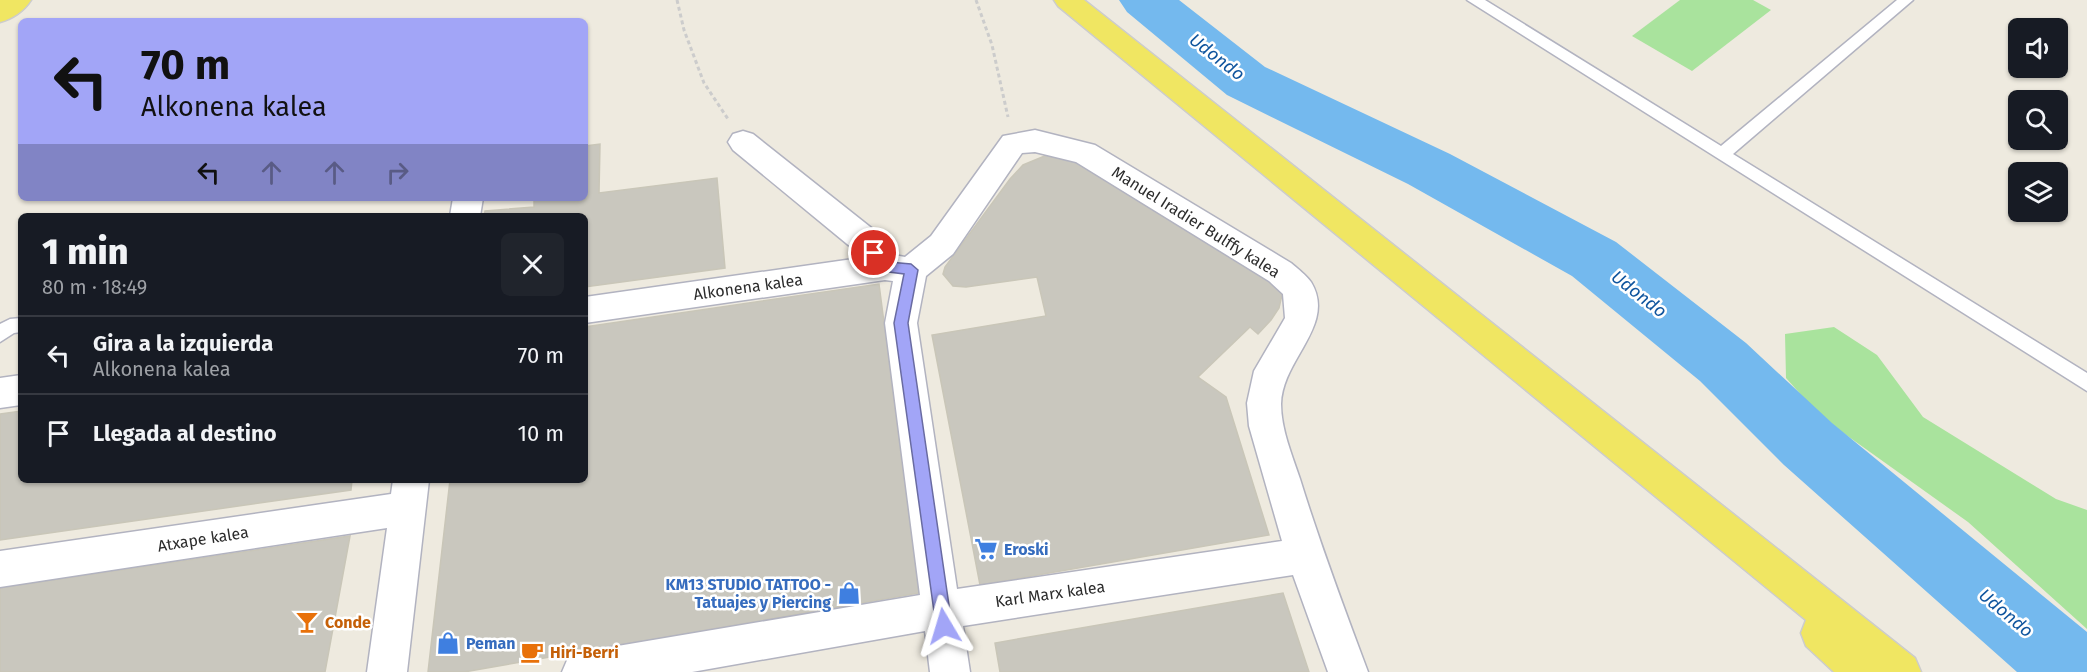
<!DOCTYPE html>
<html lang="es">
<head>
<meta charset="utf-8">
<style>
	body { margin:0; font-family:"Fira Sans",sans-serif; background:#20242c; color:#f1f3f6; height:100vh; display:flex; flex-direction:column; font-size:22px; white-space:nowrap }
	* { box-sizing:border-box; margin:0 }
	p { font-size:20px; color:#9ea1a6 }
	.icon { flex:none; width:33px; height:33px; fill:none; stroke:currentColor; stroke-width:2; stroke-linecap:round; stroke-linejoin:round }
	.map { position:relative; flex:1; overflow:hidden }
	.panel { position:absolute; left:18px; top:213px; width:570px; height:270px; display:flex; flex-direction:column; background:#171b24; border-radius:9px; box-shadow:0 2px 4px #0004 }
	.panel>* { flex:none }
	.guide { position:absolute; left:18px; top:18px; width:570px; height:183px; border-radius:9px; box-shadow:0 2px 4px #0004; background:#a2a5f7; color:#111; overflow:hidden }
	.tools { position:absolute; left:2008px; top:18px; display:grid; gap:12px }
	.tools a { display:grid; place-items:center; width:60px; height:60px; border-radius:9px; background:#171b24; box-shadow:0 2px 4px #0004; font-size:30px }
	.pin { position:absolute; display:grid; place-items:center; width:51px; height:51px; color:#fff; margin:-26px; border:3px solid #fff; border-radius:50%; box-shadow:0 2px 6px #0007 }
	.me { position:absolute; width:66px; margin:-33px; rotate:353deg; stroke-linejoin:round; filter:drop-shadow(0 0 4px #0008) }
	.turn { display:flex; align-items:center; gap:21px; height:126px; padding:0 24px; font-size:27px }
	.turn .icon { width:78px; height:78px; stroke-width:2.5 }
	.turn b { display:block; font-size:42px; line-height:51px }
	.lanes { display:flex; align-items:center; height:57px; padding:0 24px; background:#0003; justify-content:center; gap:30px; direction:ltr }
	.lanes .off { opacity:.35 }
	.round { display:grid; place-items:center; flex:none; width:63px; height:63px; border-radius:9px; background:#20242c }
	.summary { display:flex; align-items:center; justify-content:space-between; height:102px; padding:0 24px }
	h1 { font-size:36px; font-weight:800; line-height:45px }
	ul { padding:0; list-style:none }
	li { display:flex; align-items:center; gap:18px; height:78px; padding:0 24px; border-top:2px solid #363941 }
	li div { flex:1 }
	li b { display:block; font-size:22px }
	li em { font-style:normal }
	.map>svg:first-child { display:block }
	.green { fill:#a9e39d }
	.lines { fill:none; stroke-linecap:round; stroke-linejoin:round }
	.river { fill:#74b9ee; fill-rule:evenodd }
	.building { fill:#c9c7be; stroke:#c9c6b8; stroke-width:1.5 }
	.service-casing { stroke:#b2b3c0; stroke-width:3 }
	.minor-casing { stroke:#b2b3c0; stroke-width:3 }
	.primary-casing { stroke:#ccc; stroke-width:3 }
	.path { stroke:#ccc; stroke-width:3; stroke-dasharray:4 3; stroke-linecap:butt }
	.service { fill:#fff; fill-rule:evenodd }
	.minor { fill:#fff; fill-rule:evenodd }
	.primary { fill:#f0e662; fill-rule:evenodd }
	.route { fill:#a2a5f7; stroke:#696ba1; stroke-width:1.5 }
	.labels { text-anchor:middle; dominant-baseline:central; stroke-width:5; stroke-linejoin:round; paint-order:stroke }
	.street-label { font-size:16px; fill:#2c2c2c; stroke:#fff }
	.shop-label { font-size:16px; font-weight:bold; fill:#366cbe; stroke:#fff; text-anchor:start }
	.food-label { font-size:16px; font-weight:bold; fill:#c56008; stroke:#fff; text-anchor:start }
	.water-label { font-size:18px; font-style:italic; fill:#0f559e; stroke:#fff }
</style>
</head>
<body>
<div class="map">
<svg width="2087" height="672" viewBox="0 0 2087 672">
	<rect width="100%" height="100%" fill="#eeeadf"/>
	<!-- green -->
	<g class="green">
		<polygon points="1680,0 1753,0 1771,10 1692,71 1632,36"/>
		<polygon points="1834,327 1877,355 1923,417 2056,499 2087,510 2087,629 1968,522 1821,417 1786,378 1785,334"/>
	</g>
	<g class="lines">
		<!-- river -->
		<polygon class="river" points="1119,0 1179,0 1265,67 1450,154 1616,242 1746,343 1832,423 2087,632 2087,672 2017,672 1784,465 1700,381 1572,276 1408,184 1227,95 1127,12"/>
	</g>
	<!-- building -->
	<g class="building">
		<polygon points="600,144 599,193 717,178 725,268 585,287 585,216 484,216 485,211 534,207 534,198 585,198 585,146"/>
		<polygon points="1047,155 1067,156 1276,281 1282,295 1279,308 1271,320 1258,334 1250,327 1198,377 1226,397 1269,535 980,585 932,335 1046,316 1037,277 966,287 953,286 943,274 945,267 1010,179 1023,165"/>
		<polygon points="879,284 919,593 464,672 428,672 450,480 585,480 585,327"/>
		<polygon points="21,411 21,480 352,480 351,490 0,540 0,414"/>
		<polygon points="350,536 325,672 0,672 0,588"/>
		<polygon points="1283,593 1309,672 1000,672 995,643"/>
	</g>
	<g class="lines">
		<!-- service casing -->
		<g class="service-casing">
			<g id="service">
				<polygon points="1467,0 1485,0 1721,146 1897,0 1913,0 1733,154 2087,373 2087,391"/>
				<polygon points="21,318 21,332 14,333 0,342 0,324 10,319"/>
			</g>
		</g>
		<!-- minor casing -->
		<g class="minor-casing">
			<g id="minor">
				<path d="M1035,130L1095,145L1291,263C1298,269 1306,275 1311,282C1337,325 1282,359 1281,404C1281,429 1292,455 1300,479C1320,544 1344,608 1368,672H1328L1293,575L963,626L970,672H930L925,631L692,672H562L568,658L582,652L920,595L885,323L893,281L885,280L585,323V297L860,258L852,248L733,150L728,142L733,134L743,131L753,134L874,230L894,255L905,257L931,236L1003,136ZM1035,152L1076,162L1269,281L1283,294L1285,318L1254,371L1247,403L1249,426L1282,541L957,589L917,323L926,276L953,254L1022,153Z"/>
				<polygon points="453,198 483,198 480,216 450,216"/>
				<polygon points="21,375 21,405 0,408 0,378"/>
				<polygon points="393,480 429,480 407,672 367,672 387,528 0,587 0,551 391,494"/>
			</g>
		</g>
		<!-- primary casing -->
		<g class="primary-casing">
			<g id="primary">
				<path d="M0,0H31C24,11 12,19 0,22Z"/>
				<polygon points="1054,0 1084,0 1915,658 1921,672 1834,672 1806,646 1801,633 1806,620 1058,6"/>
			</g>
		</g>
		<!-- path -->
		<g class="path">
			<polyline points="677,0 684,30 704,83 728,119"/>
			<polyline points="976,0 992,45 1008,117"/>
		</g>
		<!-- service -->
		<use href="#service" class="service"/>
		<!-- minor -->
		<use href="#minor" class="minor"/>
		<!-- primary -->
		<use href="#primary" class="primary"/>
	</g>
	<!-- route -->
	<polygon class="route" points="874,248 879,249 889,262 911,264 918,270 908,323 952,626 950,632 944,634 938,632 936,626 894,323 904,274 881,271 868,253"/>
	<!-- icons -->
	<defs>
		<g id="supermarket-bare" transform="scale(1.8)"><path d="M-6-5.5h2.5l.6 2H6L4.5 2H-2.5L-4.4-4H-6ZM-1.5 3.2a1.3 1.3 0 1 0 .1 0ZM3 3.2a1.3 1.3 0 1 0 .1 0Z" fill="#3f7fe0" stroke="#fff" stroke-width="2.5" paint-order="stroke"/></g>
		<g id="shop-bare" transform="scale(1.8)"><path d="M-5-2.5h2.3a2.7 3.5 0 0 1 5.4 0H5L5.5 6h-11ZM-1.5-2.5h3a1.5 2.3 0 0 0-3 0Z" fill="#3f7fe0" stroke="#fff" stroke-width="2.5" paint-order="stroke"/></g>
		<g id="bar-bare" transform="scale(1.8)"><path d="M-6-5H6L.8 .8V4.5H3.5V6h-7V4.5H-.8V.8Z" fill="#e8710a" stroke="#fff" stroke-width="2.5" paint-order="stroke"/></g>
		<g id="cafe-bare" transform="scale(1.8)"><path d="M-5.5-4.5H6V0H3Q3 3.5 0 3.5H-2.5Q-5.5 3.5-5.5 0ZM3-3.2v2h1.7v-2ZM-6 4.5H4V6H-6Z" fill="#e8710a" stroke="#fff" stroke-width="2.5" paint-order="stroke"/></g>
	</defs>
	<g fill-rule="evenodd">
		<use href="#supermarket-bare" x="986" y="549"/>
		<use href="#shop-bare" x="849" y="593"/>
		<use href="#bar-bare" x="307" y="622"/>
		<use href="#shop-bare" x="448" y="643"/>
		<use href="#cafe-bare" x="532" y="652"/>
	</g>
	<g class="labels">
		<!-- street labels -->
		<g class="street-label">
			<text transform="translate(1196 222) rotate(32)">Manuel Iradier Bulffy kalea</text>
			<text transform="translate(748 287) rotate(-8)">Alkonena kalea</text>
			<text transform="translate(203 539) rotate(-9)">Atxape kalea</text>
			<text transform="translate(1050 594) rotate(-8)">Karl Marx kalea</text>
		</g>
		<!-- shop labels -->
		<g class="shop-label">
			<text x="1004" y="549">Eroski</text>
			<text x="831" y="584" text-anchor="end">KM13 STUDIO TATTOO -<tspan x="831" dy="18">Tatuajes y Piercing</tspan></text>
			<text x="466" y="643">Peman</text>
		</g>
		<!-- food labels -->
		<g class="food-label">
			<text x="325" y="622">Conde</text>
			<text x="550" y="652">Hiri-Berri</text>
		</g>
		<!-- water labels -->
		<g class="water-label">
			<text transform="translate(1217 57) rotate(38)">Udondo</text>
			<text transform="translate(1639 294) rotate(38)">Udondo</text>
			<text transform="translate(2006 613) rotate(40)">Udondo</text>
		</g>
	</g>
</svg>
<div class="tools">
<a><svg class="icon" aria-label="sound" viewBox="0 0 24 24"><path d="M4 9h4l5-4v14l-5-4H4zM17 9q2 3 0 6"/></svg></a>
<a><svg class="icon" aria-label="search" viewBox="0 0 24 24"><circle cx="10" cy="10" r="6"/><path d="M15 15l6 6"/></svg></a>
<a><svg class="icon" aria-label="layers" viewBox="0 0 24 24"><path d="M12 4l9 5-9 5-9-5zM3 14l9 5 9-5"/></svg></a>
</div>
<div class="pin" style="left:874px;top:253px;background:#d93025"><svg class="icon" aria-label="arrive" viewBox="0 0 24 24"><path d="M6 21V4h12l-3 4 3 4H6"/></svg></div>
<svg class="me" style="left:944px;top:626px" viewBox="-20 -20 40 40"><path d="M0-17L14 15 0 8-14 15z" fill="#a2a5f7" stroke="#fff" stroke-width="4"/></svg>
<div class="guide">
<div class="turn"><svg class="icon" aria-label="left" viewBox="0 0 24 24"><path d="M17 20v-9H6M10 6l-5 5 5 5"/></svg><div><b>70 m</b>Alkonena kalea</div></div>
<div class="lanes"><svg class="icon" aria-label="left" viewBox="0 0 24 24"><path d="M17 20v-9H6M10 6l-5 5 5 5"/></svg><svg class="icon off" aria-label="ahead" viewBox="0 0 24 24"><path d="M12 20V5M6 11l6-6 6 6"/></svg><svg class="icon off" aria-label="ahead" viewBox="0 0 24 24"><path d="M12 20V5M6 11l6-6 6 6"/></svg><svg class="icon off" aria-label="right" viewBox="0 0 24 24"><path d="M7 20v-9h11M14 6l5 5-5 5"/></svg></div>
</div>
<section class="panel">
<div class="summary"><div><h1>1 min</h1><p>80 m · 18:49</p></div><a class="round"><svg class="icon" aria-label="close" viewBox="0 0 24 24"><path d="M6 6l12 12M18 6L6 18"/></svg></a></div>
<ul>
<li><svg class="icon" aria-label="left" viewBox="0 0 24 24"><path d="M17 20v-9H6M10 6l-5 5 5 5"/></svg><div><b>Gira a la izquierda</b><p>Alkonena kalea</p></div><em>70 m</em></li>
<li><svg class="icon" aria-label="arrive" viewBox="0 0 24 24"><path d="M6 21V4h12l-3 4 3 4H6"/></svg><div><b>Llegada al destino</b></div><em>10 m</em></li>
</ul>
</section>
</div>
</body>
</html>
